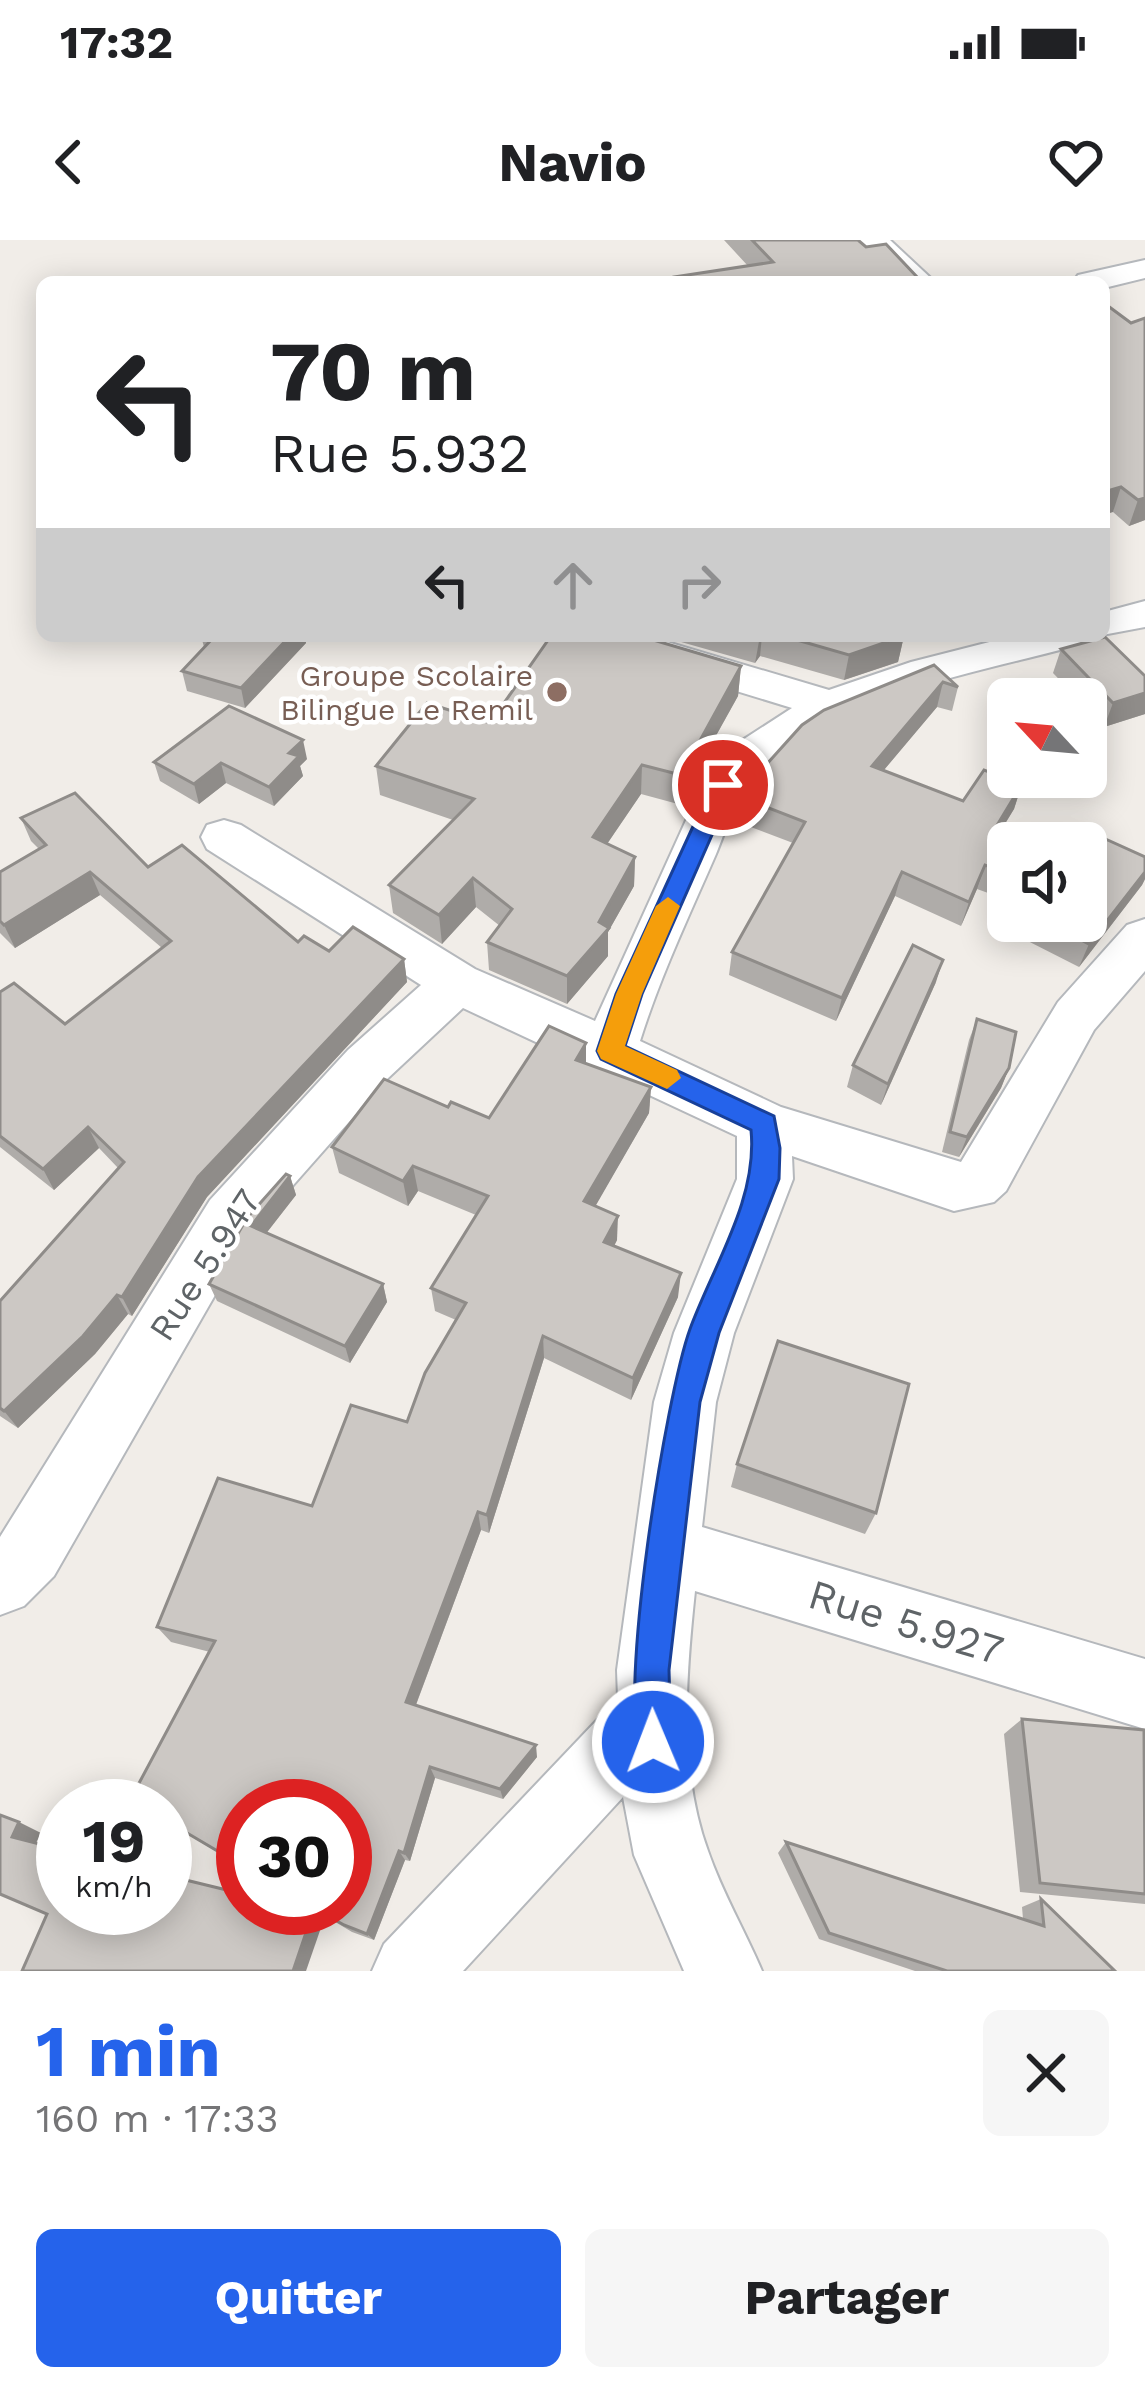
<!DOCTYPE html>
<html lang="fr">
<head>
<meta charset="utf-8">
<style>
	body { margin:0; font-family:"Work Sans",sans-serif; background:#f6f6f6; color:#202124; height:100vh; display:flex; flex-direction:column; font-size:45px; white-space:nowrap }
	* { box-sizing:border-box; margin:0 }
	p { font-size:39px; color:#757577 }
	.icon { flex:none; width:66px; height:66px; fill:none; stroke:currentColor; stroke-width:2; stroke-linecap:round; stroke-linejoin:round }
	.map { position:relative; height:1731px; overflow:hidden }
	.drawer { display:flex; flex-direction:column; background:#fff; flex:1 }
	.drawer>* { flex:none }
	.banner { position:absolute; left:36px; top:36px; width:1074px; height:366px; border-radius:18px; box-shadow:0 6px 30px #0003; background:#fff; color:#202124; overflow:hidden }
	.needle { width:78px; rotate:296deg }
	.fabs { position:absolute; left:987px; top:438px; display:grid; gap:24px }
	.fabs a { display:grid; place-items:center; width:120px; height:120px; border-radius:18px; background:#fff; box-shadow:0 6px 30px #0003; font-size:60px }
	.speed { position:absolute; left:36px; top:1539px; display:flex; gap:24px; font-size:60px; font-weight:700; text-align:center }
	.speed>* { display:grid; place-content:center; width:156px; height:156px; border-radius:50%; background:#fff; box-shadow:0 6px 30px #0003; line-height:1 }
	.speed small { font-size:30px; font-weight:400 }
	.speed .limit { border:18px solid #d22; background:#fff; color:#111 }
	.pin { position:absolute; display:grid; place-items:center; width:102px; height:102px; color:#fff; margin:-51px; border:6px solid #fff; border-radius:50%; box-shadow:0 3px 12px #0007 }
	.me { position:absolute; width:132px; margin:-66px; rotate:359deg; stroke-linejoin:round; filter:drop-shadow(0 0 9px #0008) }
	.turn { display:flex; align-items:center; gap:42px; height:252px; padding:0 36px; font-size:54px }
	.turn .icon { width:156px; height:156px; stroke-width:2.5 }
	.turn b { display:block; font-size:84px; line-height:102px }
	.lanes { display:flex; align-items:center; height:114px; padding:0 36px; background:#0003; justify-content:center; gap:60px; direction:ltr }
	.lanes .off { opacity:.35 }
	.round { display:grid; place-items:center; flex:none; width:126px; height:126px; border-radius:18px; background:#f6f6f6 }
	.headline { display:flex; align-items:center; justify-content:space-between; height:204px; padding:0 36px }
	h1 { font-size:72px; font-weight:700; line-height:90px; color:#2563eb }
	.button { display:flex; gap:24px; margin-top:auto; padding:24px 36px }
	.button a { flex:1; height:138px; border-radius:18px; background:#2563eb; color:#fff; font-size:48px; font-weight:700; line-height:138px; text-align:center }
	.button a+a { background:#f6f6f6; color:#202124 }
	.status { display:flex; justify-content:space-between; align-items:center; height:84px; padding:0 60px; background:#fff; direction:ltr }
	.status svg { height:33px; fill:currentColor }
	header { display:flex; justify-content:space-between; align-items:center; height:156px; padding:0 36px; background:#fff; font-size:54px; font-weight:700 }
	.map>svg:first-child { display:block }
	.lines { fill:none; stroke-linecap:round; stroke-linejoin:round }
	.street-casing { stroke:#b5b8bc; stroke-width:4 }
	.street { fill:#fff; fill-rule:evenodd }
	.wall { fill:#afaca9 }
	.shaded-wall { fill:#8f8c89 }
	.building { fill:#ccc8c4; stroke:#8f8c89; stroke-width:3 }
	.route { fill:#2563eb; stroke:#184099; stroke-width:3 }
	.slow { fill:#f59e0b }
	.education-dot { fill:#8d6e63; stroke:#fff; stroke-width:4.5 }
	.labels { text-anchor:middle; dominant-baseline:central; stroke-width:9; stroke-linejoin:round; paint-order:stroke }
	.far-education-label { font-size:30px; fill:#785e54; stroke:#fff; text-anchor:end }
	.street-label { font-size:36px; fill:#5f6467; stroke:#fff }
	.near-street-label { font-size:42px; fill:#5f6467; stroke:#fff }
</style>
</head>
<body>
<div class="status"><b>17:32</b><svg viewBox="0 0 49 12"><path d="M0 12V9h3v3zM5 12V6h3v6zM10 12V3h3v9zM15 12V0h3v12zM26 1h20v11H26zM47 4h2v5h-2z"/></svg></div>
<header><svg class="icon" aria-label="back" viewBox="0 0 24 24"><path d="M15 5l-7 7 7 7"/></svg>Navio<svg class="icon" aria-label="heart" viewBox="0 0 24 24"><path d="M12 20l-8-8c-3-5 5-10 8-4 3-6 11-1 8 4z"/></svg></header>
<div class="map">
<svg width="1145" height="1731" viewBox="0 0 1145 1731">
	<rect width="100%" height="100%" fill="#f1ede8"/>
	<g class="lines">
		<!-- street casing -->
		<g class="street-casing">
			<g id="street">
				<polygon points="857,0 890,0 935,42 900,42"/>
				<polygon points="1145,20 1145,38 1104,48 1104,42 1073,42 1078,35"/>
				<polygon points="1145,361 1145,387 1097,396 1104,396 1104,372"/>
				<path d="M580,396H647L829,450L911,422L1013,396H1085L1079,405C965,436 829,455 747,548C732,565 725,593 716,614C689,676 660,737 640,801L781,867L961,922L1058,762L1127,685L1145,679V731L1094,790L1006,951L994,962L954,971L792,916L793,939L734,1093L716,1162L702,1287L1145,1419V1489L695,1351C686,1436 678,1529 708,1611C722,1652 745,1691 762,1731H684L634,1615L623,1557L463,1731H372L384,1704L618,1458L617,1430L654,1162L674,1093L737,939V896L463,768L386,840L250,994L54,1336L24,1366L0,1375V1297L210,960L348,810L421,745L207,609L201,597L207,585L224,580L241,585L475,729L595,781L707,534L741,501L792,468L586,405Z"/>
			</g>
		</g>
		<!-- street -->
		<use href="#street" class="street"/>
	</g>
	<!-- wall -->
	<g class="wall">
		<polygon points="724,0 858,0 866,7 917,42 673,42 674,37 748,26"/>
		<polygon points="1145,78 1145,280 1129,286 1113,272 1131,83"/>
		<polygon points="201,396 305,396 306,403 245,468 187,451 182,431 204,407"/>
		<polygon points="660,396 904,396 898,422 844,440 760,416 755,423"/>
		<polygon points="1061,409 1145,436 1145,474 1104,487 1086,468 1086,459 1078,459 1053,433"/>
		<polygon points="934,425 958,447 952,471 937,467 884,530 963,561 1022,544 1014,569 1002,589 1008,603 1008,681 1086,681 1145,617 1145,639 1142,645 1079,727 996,685 1002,658 977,649 961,686 895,656 836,781 729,735 732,712 793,603 735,581 738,556"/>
		<polygon points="741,426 738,456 678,564 641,554 607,604 635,617 634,646 608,692 608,716 567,764 489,730 487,702 500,686 476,667 442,704 393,673 389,645 453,580 380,555 376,526 490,483"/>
		<polygon points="307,519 300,526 303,536 274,566 226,543 199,564 160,541 154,522"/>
		<polygon points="21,578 148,627 298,702 329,711 404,719 407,742 207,957 132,1076 128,1074 95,1114 18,1188 0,1176 0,1061 118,928 99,908 54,950 0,907 0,752 65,784 162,708 100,655 15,708 0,693 0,632 39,609 31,601"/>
		<polygon points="936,742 881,865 847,847 853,825"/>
		<polygon points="977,779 1009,828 1001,848 959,917 942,912 969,800"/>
		<polygon points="586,823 651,847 649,873 595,966 617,1000 614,1006 678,1057 631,1160 544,1118 489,1293 481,1290 416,1465 537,1517 503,1559 435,1538 410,1621 405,1620 374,1700 352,1692 312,1668 345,1668 243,1566 243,1627 165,1581 165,1566 210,1412 171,1402 157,1387 312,1266 407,1182 456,1080 435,1071 431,1048 476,975 418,951 408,966 339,933 332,907 448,867 489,878"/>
		<polygon points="290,936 296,955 266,993 383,1044 387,1062 350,1123 217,1061 209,1044"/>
		<polygon points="737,1224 876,1273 865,1294 731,1247"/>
		<polygon points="1022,1479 1145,1495 1145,1664 1020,1652 1004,1494"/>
		<polygon points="786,1602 1023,1679 1022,1667 1041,1659 1115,1731 915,1731 819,1699 778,1613"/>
	</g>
	<!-- shaded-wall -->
	<g class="shaded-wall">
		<polygon points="1121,247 1113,272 1104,275 1104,252"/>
		<polygon points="1145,258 1145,280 1129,286 1138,260"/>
		<polygon points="290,396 305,396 306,403 245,468 241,448"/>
		<polygon points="760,396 762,396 760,416 755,423"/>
		<polygon points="904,396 898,422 844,440 849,415"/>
		<polygon points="741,426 738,456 678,564 681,535"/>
		<polygon points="943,442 937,467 867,550 872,526"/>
		<polygon points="1145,453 1145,474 1104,487 1113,463"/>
		<polygon points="303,500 307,519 300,526 303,536 274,566 269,547 289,513"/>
		<polygon points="221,523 226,543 199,564 194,544"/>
		<polygon points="642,525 641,554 592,626 593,597"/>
		<polygon points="1022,544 1014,569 988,611 996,587"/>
		<polygon points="635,617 634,646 608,692 608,716 567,764 567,736"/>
		<polygon points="985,625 977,649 961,686 969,662"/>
		<polygon points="90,632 100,655 15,708 4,685"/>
		<polygon points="902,632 895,656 836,781 842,758"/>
		<polygon points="1145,632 1145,639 1142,645 1079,727 1089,704"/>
		<polygon points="473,638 476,667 442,704 439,675"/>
		<polygon points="404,719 407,742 207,957 132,1076 122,1057 198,937"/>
		<polygon points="943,720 936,742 881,865 888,844"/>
		<polygon points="586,803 586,830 576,820"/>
		<polygon points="1009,828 1001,848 959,917 967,897"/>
		<polygon points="651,847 649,873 584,986 584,961"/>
		<polygon points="88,887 99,908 54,950 43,929"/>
		<polygon points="413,926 418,951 408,966 403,941"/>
		<polygon points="290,936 296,955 258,1004 251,986"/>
		<polygon points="618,976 617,1000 604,1026 604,1002"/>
		<polygon points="681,1033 678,1057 631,1160 633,1138"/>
		<polygon points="383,1044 387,1062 350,1123 345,1106"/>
		<polygon points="117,1055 128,1074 95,1114 18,1188 4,1171"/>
		<polygon points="543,1096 544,1118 489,1293 487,1275"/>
		<polygon points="478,1272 481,1290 412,1475 406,1462"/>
		<polygon points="536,1505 537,1517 503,1559 500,1549"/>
		<polygon points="430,1527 435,1538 410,1621 404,1613"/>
		<polygon points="19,1582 41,1593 34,1607 12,1597"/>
		<polygon points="399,1611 405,1620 374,1700 367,1694"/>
		<polygon points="313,1672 324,1679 306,1731 293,1731"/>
	</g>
	<!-- building -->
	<g class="building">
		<polygon points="752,0 858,0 866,7 886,4 918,38 892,42 675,42 674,37 773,22"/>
		<polygon points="1104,63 1131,83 1145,78 1145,258 1138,260 1121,247 1104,252"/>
		<polygon points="212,396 290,396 241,448 182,431 214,397"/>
		<polygon points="551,396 640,396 741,426 681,535 642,525 593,597 635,617 599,682 609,688 567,736 487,702 512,669 473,638 439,675 389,645 474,559 376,526 427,463 490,483"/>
		<polygon points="783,396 904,396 849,415"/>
		<polygon points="1105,397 1145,436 1145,453 1113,463 1061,409"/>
		<polygon points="934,425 958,447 943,442 872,526 963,561 984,530 1022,544 996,587 1037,603 1008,603 1008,633 985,625 969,662 902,632 842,758 732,712 805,582 738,556 802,485 824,470"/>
		<polygon points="229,466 303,500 289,513 299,516 269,547 221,523 194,544 154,522"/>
		<polygon points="75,553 148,627 182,605 298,702 304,696 329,711 353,687 404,719 198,937 122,1057 117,1055 83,1096 4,1171 0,1168 0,1061 124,922 88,887 43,929 0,896 0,752 14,743 65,784 171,701 90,632 4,685 0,681 0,632 46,605 21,578"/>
		<polygon points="1090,592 1145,617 1145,632 1089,704 1045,681 1086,681 1086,603 1081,603"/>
		<polygon points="913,705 943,720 888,844 853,825"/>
		<polygon points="977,779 1016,792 1009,828 967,897 950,892"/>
		<polygon points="549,786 586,803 576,820 651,847 584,961 618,976 604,1002 681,1033 633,1138 543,1096 487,1275 478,1272 406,1462 536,1505 500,1549 430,1527 404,1613 399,1611 367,1694 344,1685 314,1668 345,1668 345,1566 243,1566 243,1626 165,1580 165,1566 141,1566 130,1560 215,1401 157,1387 218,1238 312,1266 351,1165 407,1182 425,1133 466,1063 431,1048 488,956 413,926 403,941 332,907 384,839 448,867 451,862 489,878"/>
		<polygon points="286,934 290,936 251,986 383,1044 345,1106 209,1044 247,978"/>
		<polygon points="778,1101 909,1144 876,1273 737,1224"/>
		<polygon points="1022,1479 1144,1490 1145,1654 1040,1643"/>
		<polygon points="0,1575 19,1582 12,1597 63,1610 63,1668 165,1668 165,1635 243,1654 243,1668 298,1668 313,1672 293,1731 22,1731 47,1674 0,1654"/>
		<polygon points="786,1602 1044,1686 1041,1659 1115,1731 947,1731 829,1693"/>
	</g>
	<!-- route -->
	<path class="route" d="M723,537L734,545L642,754L625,806L774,876L780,908L779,939L719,1093L700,1162L669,1430L671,1502L666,1515L653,1520L641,1515C617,1457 666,1155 690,1089C713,1026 758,959 751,890L601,819L597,811L616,754L712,545Z"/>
	<!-- slow -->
	<polygon class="slow" points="668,657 680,666 642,754 625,806 677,830 681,838 667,849 601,819 597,811 616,754 656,666"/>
	<!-- markers -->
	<circle class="education-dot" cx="557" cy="452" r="12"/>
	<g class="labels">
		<!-- far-education labels -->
		<g class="far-education-label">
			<text x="533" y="435">Groupe Scolaire<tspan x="533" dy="34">Bilingue Le Remil</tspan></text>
		</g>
		<!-- street labels -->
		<g class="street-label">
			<text transform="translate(205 1025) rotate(-57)">Rue 5.947</text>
		</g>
		<!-- near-street labels -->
		<g class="near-street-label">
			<text transform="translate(906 1382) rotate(17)">Rue 5.927</text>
		</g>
	</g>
</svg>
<div class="fabs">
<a><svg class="needle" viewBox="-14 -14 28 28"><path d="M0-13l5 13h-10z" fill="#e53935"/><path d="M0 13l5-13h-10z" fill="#757577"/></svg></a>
<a><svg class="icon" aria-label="sound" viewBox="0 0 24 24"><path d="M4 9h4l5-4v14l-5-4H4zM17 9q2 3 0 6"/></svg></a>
</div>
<div class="speed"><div>19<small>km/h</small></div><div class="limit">30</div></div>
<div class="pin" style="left:723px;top:545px;background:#d93025"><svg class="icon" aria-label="arrive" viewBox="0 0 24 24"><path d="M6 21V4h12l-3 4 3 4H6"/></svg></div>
<svg class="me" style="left:653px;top:1502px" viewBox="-20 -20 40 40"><circle r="17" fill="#2563eb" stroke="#fff" stroke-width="3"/><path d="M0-11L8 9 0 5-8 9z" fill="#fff"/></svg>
<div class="banner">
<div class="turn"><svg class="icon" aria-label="left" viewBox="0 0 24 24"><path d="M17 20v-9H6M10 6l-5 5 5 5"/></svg><div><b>70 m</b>Rue 5.932</div></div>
<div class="lanes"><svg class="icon" aria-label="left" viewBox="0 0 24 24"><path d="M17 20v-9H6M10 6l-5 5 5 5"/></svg><svg class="icon off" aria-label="ahead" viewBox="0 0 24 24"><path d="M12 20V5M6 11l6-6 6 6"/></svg><svg class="icon off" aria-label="right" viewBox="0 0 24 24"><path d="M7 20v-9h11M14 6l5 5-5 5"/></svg></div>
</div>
</div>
<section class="drawer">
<div class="headline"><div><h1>1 min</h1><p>160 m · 17:33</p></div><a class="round"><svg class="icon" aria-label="close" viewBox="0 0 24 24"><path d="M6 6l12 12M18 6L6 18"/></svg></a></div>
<div class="button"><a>Quitter</a><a>Partager</a></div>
</section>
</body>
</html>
